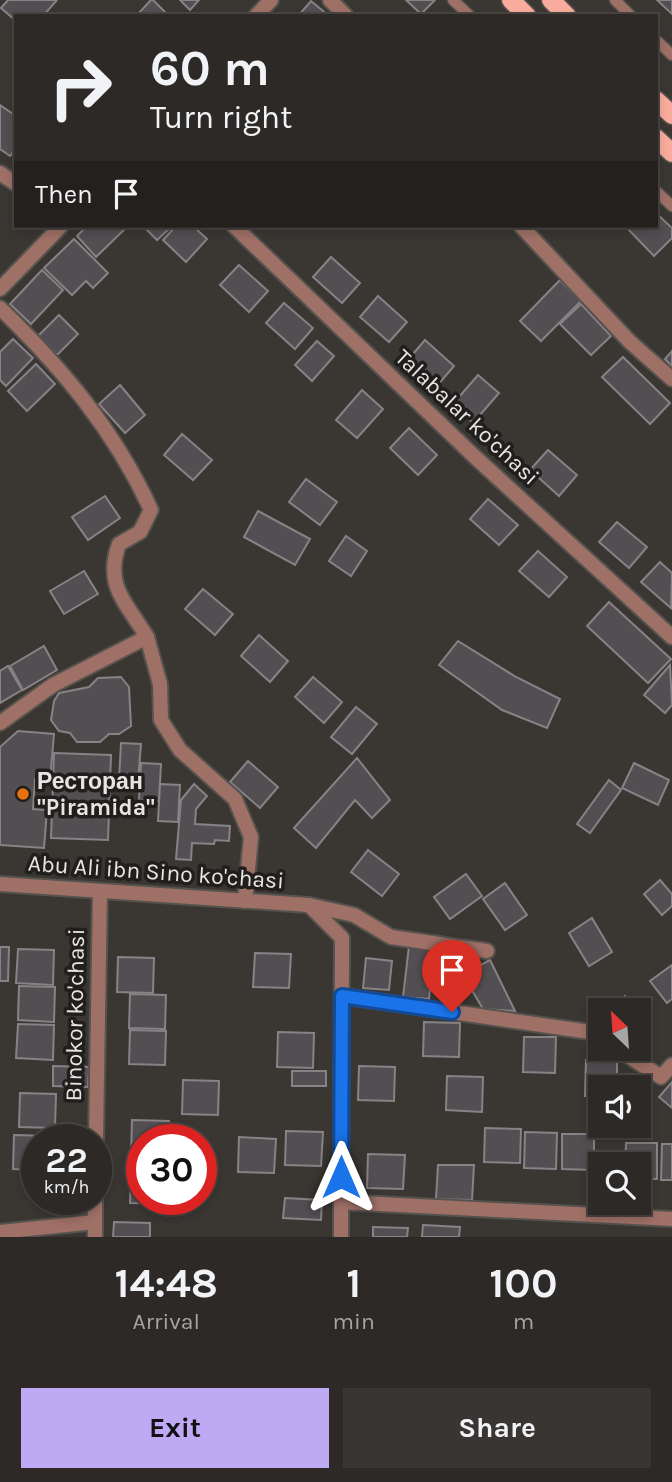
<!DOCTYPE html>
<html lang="en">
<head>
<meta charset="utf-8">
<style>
	body { margin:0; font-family:Karla,sans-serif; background:#383532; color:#f1f3f6; height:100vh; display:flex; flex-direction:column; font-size:26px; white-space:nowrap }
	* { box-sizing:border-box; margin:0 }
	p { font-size:23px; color:#a6a6a7 }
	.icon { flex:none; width:38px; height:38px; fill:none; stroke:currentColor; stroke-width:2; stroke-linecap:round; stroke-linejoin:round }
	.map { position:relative; height:1237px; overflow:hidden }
	.panel { display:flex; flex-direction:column; background:#2c2926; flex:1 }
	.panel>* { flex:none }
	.hud { position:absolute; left:14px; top:14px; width:644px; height:214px; border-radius:0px; box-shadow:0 4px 10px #0003,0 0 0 2px #484543; background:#2c2926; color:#f1f3f6; overflow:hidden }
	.needle { width:46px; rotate:335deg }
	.buttons { position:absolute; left:588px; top:998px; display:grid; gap:14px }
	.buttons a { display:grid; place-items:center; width:63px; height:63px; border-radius:0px; background:#2c2926; box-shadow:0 4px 10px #0003,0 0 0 2px #484543; font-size:35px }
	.speed { position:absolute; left:21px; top:1124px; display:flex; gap:14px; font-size:35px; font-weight:700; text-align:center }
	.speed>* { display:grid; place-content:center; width:91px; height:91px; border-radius:50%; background:#2c2926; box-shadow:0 4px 10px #0003,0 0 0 2px #484543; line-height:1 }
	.speed small { font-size:18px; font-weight:400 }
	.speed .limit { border:10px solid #d22; background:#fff; color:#111 }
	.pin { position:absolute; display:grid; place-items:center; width:60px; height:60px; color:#fff; margin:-72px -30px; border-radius:50% 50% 50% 0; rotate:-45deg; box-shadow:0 0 7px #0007 }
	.pin .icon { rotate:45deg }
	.me { position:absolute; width:77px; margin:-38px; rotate:0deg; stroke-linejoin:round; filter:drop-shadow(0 0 5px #0008) }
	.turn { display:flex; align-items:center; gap:24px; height:147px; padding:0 21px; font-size:32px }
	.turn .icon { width:91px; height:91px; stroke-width:2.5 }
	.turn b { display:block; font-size:49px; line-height:60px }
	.then { display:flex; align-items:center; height:66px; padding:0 21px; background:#0003; gap:14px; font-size:26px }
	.eta { display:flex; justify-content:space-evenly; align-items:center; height:119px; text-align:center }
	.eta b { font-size:42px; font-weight:700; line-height:49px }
	.button { display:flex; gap:14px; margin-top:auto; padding:14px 21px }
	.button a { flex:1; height:80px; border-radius:0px; background:#bea9f4; color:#111; font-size:28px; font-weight:700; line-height:80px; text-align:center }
	.button a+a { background:#383532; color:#f1f3f6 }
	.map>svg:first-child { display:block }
	.building { fill:#534e52; stroke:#878286; stroke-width:2 }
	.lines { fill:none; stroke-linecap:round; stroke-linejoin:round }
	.service-casing { stroke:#56534f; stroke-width:13 }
	.minor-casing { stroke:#56534f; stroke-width:18 }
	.primary-casing { stroke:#56534f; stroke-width:21 }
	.service { stroke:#9f7066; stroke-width:10 }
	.minor { stroke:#9f7066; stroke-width:14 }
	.primary { stroke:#f9ab9d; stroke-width:18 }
	.route-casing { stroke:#114b97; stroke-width:18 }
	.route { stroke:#1a73e8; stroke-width:12 }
	.food-dot { fill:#e8710a; stroke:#201f1d; stroke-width:2.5 }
	.labels { text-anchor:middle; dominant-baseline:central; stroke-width:7; stroke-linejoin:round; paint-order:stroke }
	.street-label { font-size:23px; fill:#e7e5e2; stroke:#201f1d }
	.poi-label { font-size:23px; font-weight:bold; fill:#e7e5e2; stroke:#201f1d; text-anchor:start }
</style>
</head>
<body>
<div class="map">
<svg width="672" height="1237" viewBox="0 0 672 1237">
	<rect width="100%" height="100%" fill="#3a3733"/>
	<!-- building -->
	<g class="building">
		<polygon points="8,0 57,0 43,16 16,16 16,21 1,8"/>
		<polygon points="151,0 153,0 169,16 136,16"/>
		<polygon points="180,0 199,0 190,10"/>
		<polygon points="406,0 435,0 421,14"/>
		<polygon points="657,0 672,0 672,14"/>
		<polygon points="311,1 329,16 298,16"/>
		<polygon points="0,105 16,116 16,148 10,156 0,149"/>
		<polygon points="656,213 672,228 672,238 654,256 625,226 656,226"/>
		<polygon points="87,226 128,226 96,257 77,236"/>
		<polygon points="143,226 172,226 157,240"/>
		<polygon points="176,226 193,226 207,239 186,262 163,240"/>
		<polygon points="74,239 108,273 93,288 86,281 72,295 44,268"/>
		<polygon points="331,257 360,283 342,303 313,277"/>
		<polygon points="239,265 268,291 249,312 220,285"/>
		<polygon points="42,270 63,290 31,324 10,304"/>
		<polygon points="560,280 581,301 541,341 520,321"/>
		<polygon points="378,296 407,322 389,342 360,317"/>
		<polygon points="284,303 313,328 295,349 266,323"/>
		<polygon points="581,304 611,336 591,355 560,324"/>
		<polygon points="59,315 78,334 57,355 38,336"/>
		<polygon points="13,339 33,358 6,386 0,380 0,352"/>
		<polygon points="425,340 454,366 436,387 407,361"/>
		<polygon points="317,341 334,356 312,381 295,365"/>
		<polygon points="672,351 672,366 665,359"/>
		<polygon points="623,357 670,403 650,424 602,377"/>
		<polygon points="36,364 55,384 27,411 8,391"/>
		<polygon points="478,375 499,393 473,423 453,404"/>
		<polygon points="120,385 145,415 125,433 99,404"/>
		<polygon points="362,390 383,409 357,438 336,420"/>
		<polygon points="409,428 437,455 418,475 390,448"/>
		<polygon points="182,434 212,460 193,480 164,455"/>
		<polygon points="548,450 577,475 559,496 530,470"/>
		<polygon points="306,479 337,502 320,525 289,502"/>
		<polygon points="105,496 120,518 88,540 72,517"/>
		<polygon points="488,499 518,525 499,545 470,519"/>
		<polygon points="258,511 310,539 295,565 244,537"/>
		<polygon points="617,522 647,547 629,568 599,542"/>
		<polygon points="346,536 367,551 351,576 329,561"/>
		<polygon points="538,551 567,577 549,597 519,571"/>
		<polygon points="660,562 672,573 671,608 641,582"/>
		<polygon points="84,571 98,594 64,614 50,591"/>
		<polygon points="203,589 233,614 215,635 185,609"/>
		<polygon points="609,602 671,659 648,683 587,626"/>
		<polygon points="259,635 288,661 270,682 241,656"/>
		<polygon points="458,641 516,677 560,699 547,728 502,710 439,665"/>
		<polygon points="44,646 57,670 23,690 10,666"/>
		<polygon points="670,665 672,705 665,713 644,695"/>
		<polygon points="8,666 22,690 0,703 0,671"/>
		<polygon points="121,677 129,687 131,726 119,734 109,734 100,742 77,742 70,733 59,731 51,720 54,701 59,693 89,687 98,678"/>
		<polygon points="313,677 342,702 324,723 295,697"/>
		<polygon points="356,707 377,724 352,754 331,737"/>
		<polygon points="18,731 54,734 50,780 35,779 33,809 47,810 44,848 0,845 0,747"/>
		<polygon points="121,743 141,744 138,781 119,780"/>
		<polygon points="54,753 111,755 108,840 51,838"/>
		<polygon points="357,758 390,800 372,818 355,800 316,848 294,828"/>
		<polygon points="248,761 278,787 260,808 230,782"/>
		<polygon points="141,763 161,764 159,801 139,800"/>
		<polygon points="634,763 669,780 658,805 622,788"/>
		<polygon points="609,780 621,790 590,833 577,824"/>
		<polygon points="160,784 180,785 178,822 158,821"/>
		<polygon points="194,784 207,796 196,809 195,824 230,826 229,841 215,840 214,844 192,843 191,860 176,859 181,800"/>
		<polygon points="368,850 399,874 382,896 351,872"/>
		<polygon points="466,874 482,896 450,919 434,897"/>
		<polygon points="660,880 672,894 672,906 662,915 644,894"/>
		<polygon points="505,883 527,915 505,930 483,899"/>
		<polygon points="592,918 612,952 589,966 569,933"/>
		<polygon points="409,946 434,948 429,999 403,997"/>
		<polygon points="0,947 9,947 8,981 0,981"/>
		<polygon points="18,949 54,950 53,985 16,983"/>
		<polygon points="255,953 291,954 289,988 253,987"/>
		<polygon points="118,957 154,958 153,993 117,992"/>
		<polygon points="366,958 392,961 389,990 363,988"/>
		<polygon points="490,960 515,1011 483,1009 463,975"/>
		<polygon points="672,965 672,999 667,1003 650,981"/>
		<polygon points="19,986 55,987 54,1022 18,1020"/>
		<polygon points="130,994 166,995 165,1029 129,1028"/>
		<polygon points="625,996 635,1010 608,1010"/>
		<polygon points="639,1014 649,1027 639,1035"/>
		<polygon points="424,1022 460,1023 459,1057 423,1056"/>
		<polygon points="18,1024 54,1025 53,1060 16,1058"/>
		<polygon points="130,1030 166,1031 165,1065 129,1064"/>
		<polygon points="278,1032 314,1033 313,1068 277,1067"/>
		<polygon points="524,1037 556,1037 555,1073 523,1072"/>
		<polygon points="586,1060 617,1061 617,1087 600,1087 600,1096 585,1096"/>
		<polygon points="53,1066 89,1067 88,1087 53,1086"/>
		<polygon points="359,1066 395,1067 394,1101 358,1100"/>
		<rect x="292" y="1071" width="34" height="15"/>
		<polygon points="447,1076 483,1077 482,1112 446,1110"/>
		<polygon points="183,1080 219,1081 218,1115 182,1114"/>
		<polygon points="672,1082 672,1108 659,1097"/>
		<polygon points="20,1093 56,1094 55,1128 19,1127"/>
		<polygon points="132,1120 169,1121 168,1139 142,1139 142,1155 131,1154"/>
		<polygon points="485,1128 521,1129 520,1163 484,1162"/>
		<polygon points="286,1131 323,1132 321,1166 285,1165"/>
		<polygon points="525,1132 557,1133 556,1169 524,1168"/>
		<polygon points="562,1134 594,1134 594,1170 562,1169"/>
		<polygon points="14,1135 50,1136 50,1139 37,1139 37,1170 13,1169"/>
		<polygon points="239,1137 276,1139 274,1173 238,1172"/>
		<polygon points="626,1143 657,1143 657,1179 639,1179 639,1164 625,1164"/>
		<polygon points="662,1144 672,1144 672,1180 661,1180"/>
		<polygon points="368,1154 405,1155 403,1189 367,1188"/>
		<polygon points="438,1165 474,1165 472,1200 436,1199"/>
		<polygon points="131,1169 142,1169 142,1199 167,1199 167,1204 130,1203"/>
		<polygon points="285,1198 322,1200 321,1220 283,1218"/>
		<polygon points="114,1222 150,1223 150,1237 113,1237"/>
		<polygon points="423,1225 460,1227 459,1237 422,1237"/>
		<polygon points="373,1227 408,1228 407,1237 373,1237"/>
	</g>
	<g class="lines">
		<!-- service casing -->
		<g class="service-casing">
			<g id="service">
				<polyline points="453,0 470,16"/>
				<polyline points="615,0 631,16"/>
				<polyline points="656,40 672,55"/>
				<polyline points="656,191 672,206"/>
			</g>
		</g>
		<!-- minor casing -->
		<g class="minor-casing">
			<g id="minor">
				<polyline points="330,0 346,16"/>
				<polyline points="256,16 271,0"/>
				<polyline points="0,173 16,184"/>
				<polyline points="234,226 476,458 672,637"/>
				<polyline points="521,226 630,342 672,379"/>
				<polyline points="0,289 61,226"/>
				<path d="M0,308C62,368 115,431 151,510L140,532L119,544C104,586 126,602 147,637L53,685L0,723"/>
				<polyline points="147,637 160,684 161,720 180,750 235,799 251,837 245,901"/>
				<polyline points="0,884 309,905 354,915 391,937 487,951"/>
				<polyline points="309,905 342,938 341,1237"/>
				<polyline points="342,996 590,1032 600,1039"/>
				<polyline points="616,1048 661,1077 672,1065"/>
				<polyline points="96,1139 100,891"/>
				<polyline points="341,1202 672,1219"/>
				<polyline points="0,1232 95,1222"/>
				<polyline points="95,1237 95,1199"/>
			</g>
		</g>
		<!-- primary casing -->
		<g class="primary-casing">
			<g id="primary">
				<polyline points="511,0 527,16"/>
				<polyline points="551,0 567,16"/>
				<polyline points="656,100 672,115"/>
				<polyline points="656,138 672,153"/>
			</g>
		</g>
		<!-- service -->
		<use href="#service" class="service"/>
		<!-- minor -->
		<use href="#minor" class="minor"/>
		<!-- primary -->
		<use href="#primary" class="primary"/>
	</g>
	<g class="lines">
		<!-- route casing -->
		<g class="route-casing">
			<polyline id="route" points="341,1177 342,996 452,1012"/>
		</g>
		<!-- route -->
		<use href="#route" class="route"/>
	</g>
	<!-- markers -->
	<circle class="food-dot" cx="23" cy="794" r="7"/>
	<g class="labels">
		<!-- street labels -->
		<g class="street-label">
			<text transform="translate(467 417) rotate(43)">Talabalar ko'chasi</text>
			<text transform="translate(156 872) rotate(4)">Abu Ali ibn Sino ko'chasi</text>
			<text transform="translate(75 1015) rotate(-89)">Binokor ko'chasi</text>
		</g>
		<!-- poi labels -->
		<g class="poi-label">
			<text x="37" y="781">Ресторан<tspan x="37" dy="26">"Piramida"</tspan></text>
		</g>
	</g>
</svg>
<div class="buttons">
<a><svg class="needle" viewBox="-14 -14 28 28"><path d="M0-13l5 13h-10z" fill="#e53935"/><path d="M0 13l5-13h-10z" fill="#a6a6a7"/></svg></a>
<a><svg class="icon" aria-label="sound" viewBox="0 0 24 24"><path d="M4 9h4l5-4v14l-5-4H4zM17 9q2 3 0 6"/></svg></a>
<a><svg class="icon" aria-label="search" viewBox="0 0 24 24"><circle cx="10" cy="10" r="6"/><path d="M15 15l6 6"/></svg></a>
</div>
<div class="speed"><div>22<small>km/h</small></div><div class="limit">30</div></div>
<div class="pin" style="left:452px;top:1012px;background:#d93025"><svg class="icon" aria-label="arrive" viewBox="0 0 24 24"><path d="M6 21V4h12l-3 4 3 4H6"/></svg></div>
<svg class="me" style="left:341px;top:1177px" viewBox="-20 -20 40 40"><path d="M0-17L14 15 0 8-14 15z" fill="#1a73e8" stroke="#fff" stroke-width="4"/></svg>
<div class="hud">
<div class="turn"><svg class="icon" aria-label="right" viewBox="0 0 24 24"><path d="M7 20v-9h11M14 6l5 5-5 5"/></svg><div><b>60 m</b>Turn right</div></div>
<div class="then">Then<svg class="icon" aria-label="arrive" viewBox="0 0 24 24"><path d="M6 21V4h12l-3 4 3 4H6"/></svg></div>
</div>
</div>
<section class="panel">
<div class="eta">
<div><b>14:48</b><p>Arrival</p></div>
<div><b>1</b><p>min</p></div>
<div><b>100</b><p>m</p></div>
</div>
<div class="button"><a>Exit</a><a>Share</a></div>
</section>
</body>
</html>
